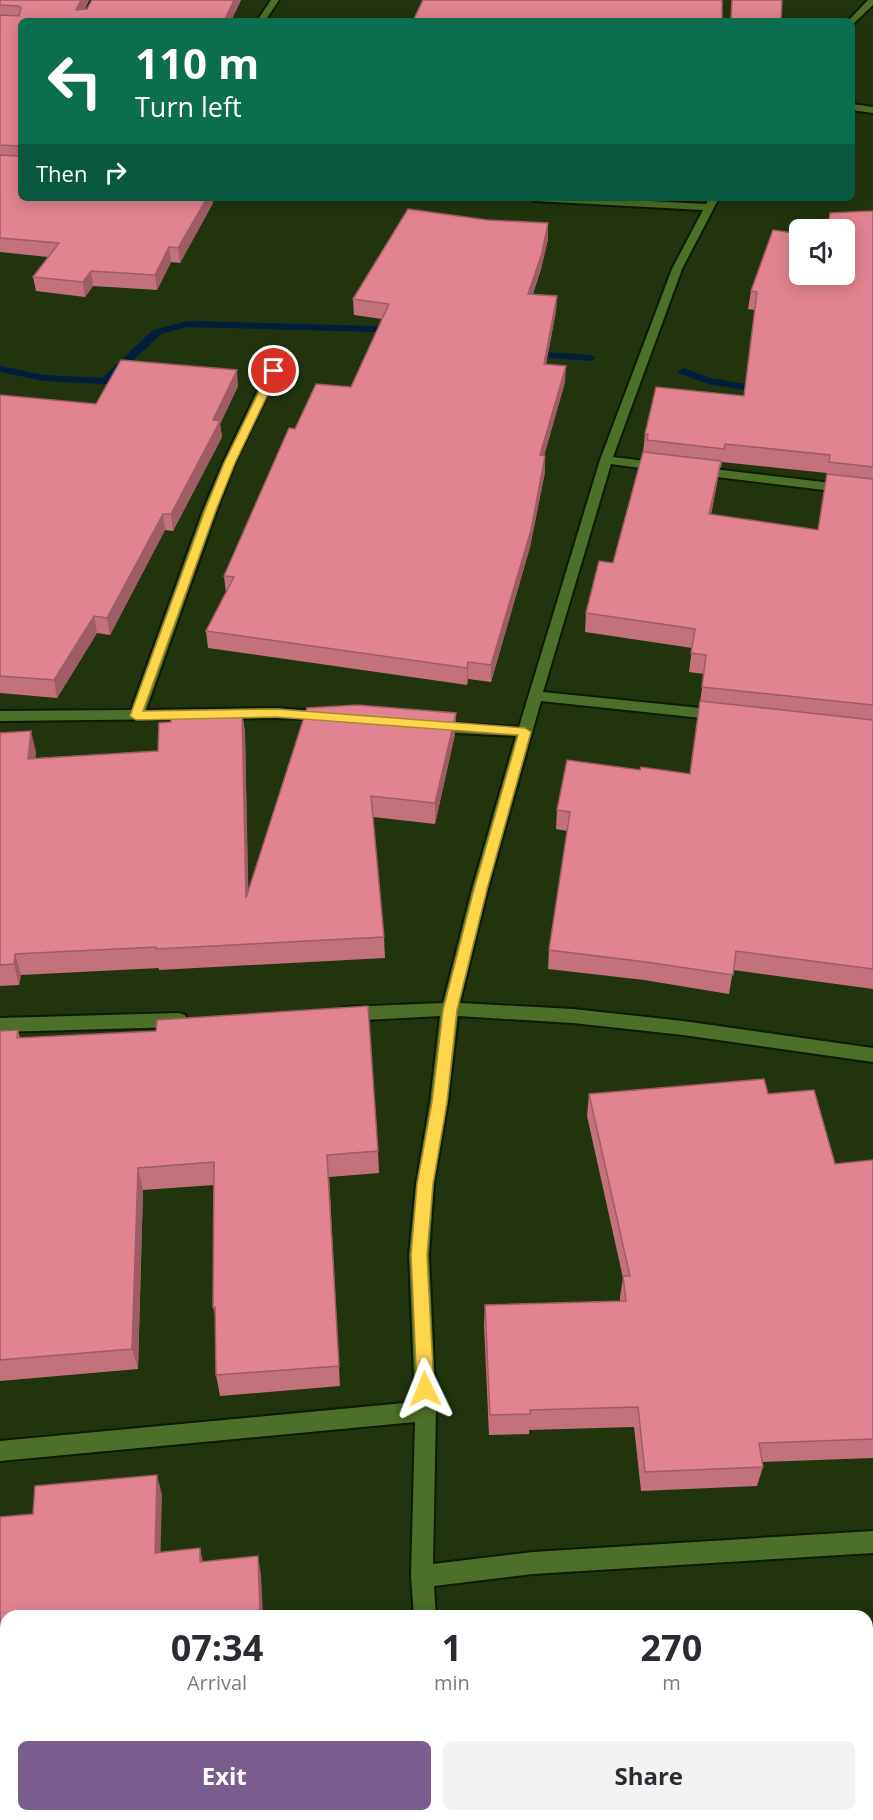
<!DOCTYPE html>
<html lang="en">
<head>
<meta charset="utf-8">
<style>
	body { margin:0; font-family:"Open Sans",sans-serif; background:#f2f2f3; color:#2b2b33; height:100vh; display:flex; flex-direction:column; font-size:22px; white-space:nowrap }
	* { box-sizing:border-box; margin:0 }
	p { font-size:20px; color:#7c7c81 }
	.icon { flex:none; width:33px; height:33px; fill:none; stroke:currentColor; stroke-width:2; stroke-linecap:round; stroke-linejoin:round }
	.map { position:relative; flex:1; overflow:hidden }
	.drawer { position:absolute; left:0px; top:1610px; width:873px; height:212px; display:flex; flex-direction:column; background:#fff; border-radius:18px 18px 0 0; box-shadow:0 3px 15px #0003 }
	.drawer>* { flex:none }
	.guide { position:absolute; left:18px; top:18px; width:837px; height:183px; border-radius:9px; box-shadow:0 3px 15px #0003; background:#0b6e4f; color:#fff; overflow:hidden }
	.tools { position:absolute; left:789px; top:219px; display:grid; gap:12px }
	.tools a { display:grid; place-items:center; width:66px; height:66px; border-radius:9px; background:#fff; box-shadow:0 3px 15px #0003; font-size:30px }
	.pin { position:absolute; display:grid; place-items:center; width:51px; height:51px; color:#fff; margin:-26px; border:3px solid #fff; border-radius:50%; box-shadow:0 2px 6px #0007 }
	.me { position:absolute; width:66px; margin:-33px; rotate:358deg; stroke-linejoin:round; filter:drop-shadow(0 0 4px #0008) }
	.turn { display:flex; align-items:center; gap:21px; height:126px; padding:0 18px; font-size:27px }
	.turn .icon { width:78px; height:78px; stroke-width:2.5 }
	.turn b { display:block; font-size:42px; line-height:51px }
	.then { display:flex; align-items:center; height:57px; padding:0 18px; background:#0003; gap:12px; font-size:22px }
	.eta { display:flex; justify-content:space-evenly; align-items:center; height:102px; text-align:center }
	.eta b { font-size:36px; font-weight:700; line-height:42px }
	.cta { display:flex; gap:12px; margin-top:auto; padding:12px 18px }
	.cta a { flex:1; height:69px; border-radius:9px; background:#785d8d; color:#fff; font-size:24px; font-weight:700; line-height:69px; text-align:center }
	.cta a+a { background:#f2f2f3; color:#2b2b33 }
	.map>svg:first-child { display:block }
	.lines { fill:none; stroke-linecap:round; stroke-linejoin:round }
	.stream { fill:#001e3d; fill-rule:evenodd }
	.minor-casing { stroke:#0e1a04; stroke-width:4 }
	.minor { fill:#4c7027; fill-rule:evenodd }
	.wall { fill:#c2717d; fill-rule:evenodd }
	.shaded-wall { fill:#9e5c66 }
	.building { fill:#e28391; stroke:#9e5c66; stroke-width:1.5 }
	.route { fill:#ffd54a; stroke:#a68a30; stroke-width:1.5 }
</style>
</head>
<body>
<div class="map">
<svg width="873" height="1820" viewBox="0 0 873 1820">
	<rect width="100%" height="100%" fill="#21340e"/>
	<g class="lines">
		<!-- stream -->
		<g class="stream">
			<polygon points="187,321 374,326 400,333 395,336 374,332 187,327 161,334 109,383 105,384 44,381 0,372 0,366 44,375 102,378 153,330"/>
			<polygon points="528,351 591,355 596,358 591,361 524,356 524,352"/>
			<polygon points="683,368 710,378 764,387 769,390 764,393 708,384 679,373 678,371"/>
		</g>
		<!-- minor casing -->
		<g class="minor-casing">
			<g id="minor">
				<polygon points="271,0 279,0 265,21 257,21"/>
				<polygon points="868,0 873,0 873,5 852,25 852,21 848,21"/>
				<polygon points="852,104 873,107 873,113 852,110"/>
				<polygon points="530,198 595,198 706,204 709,198 719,198 682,269 613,457 662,463 668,467 662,471 611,464 543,692 720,710 727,715 720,720 541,701 488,889 460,1003 573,1009 683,1021 873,1048 873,1062 683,1035 573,1023 458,1016 448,1102 434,1184 429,1255 436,1411 433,1564 533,1552 873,1531 873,1553 533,1574 434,1586 436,1616 414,1616 411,1576 415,1422 0,1461 0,1441 415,1402 409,1255 416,1184 430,1102 440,1016 346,1021 340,1019 337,1014 340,1009 346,1007 443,1003 472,889 516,736 435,732 428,727 435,722 519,727 600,460 672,269 703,210 535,201"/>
				<polygon points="280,352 286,356 235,463 217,510 146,710 276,708 326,712 331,714 333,717 331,720 276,718 0,721 0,711 131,710 203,510 223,463 274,356"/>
				<polygon points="697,467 873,488 873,496 692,474 691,471 692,468"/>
				<polygon points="179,1013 185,1015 188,1020 185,1025 179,1027 0,1032 0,1018"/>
				<polygon points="427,1815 451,1815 452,1820 428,1820"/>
			</g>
		</g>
		<!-- minor -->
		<use href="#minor" class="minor"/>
	</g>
	<!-- wall -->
	<g class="wall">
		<polygon points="0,0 89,0 85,9 87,9 92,0 241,0 231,21 21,198 213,203 180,263 171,262 157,290 93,286 85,297 36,291 33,277 48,257 0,252"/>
		<path d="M873,211V989L733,970L729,994L644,980L548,969L549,950L567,831L556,829L557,810L640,770L690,774L704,674L689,672L692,648L585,632L586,613L613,563L643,452L645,434L744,396L755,310L748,309L751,291L800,274ZM722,462L827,473L818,530L711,515L720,467L721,468Z"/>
		<polygon points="548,239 541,269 533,294 557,296 556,311 546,364 565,382 544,456 545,472 530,547 491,682 468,679 467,685 208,648 206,631 226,593 224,576 295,429 351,387 382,319 354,315 353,299"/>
		<polygon points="238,386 220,424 222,437 173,531 165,530 110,635 97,633 57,698 0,693 0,395 96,404"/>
		<polygon points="242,712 245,733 248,892 456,713 455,734 435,824 373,817 384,937 385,958 159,970 159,968 21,975 19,985 0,986 0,733 36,752 35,758 158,751 171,722"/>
		<polygon points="18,1030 20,1038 378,1151 379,1173 329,1177 340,1386 220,1396 216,1375 216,1320 213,1307 214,1185 143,1190 138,1369 0,1381 0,1031"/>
		<polygon points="589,1094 768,1094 835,1164 873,1160 873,1458 762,1462 763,1467 757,1486 641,1491 634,1427 529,1430 529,1434 489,1435 484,1325 485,1305 620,1301 620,1297 623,1278 587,1116"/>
		<polygon points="526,1815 867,1815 873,1820 526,1820"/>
	</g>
	<!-- shaded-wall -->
	<g class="shaded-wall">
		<polygon points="81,0 89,0 78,21 76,10"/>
		<polygon points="234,0 241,0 231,21 224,21"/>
		<polygon points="207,198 213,198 213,203 180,263 178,248"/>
		<polygon points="548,223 548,239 541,269 527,309 528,294"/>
		<polygon points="169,247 171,262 157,290 155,275"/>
		<polygon points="91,271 93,286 85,297 83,282"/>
		<polygon points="557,296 556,311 543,380 544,364"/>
		<polygon points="566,366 565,382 539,472 540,455"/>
		<polygon points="237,370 238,386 220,424 222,437 173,531 171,514 213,420"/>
		<polygon points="545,456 545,472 530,547 491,682 491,665"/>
		<polygon points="721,461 718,479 707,533 709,514"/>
		<polygon points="163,514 165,530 110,635 107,618"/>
		<polygon points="94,616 97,633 57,698 54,680"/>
		<polygon points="468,662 468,679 467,685 467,668"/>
		<polygon points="242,712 245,733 249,919 246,898"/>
		<polygon points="456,713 455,734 435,824 435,803"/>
		<polygon points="31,731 36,752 33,780 28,759"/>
		<polygon points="15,954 21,975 19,985 14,964"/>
		<polygon points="327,1155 329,1177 340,1386 339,1366"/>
		<polygon points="138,1168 143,1190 138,1369 132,1349"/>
		<polygon points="157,1475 162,1495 160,1572 155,1553"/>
		<polygon points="200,1548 204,1567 200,1562"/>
		<polygon points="258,1556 261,1575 263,1616 260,1616"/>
		<rect x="237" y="1815" width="4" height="5"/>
	</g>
	<!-- building -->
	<g class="building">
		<polygon points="0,0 81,0 76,10 87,9 92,0 234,0 224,21 21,21 21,198 207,198 178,248 169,247 155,275 91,271 83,282 33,277 59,243 0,238 0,155 18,156 21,148 19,146 0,145 0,15 19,16 21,8 19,6 0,5"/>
		<polygon points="423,0 722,0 722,21 413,21"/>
		<polygon points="732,0 782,0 781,21 731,20"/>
		<polygon points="408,209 487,220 548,223 542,253 528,294 557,296 544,364 566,366 540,455 545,456 531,530 491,665 468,662 467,668 206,631 234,577 224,576 289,428 295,429 316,384 351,387 389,304 353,299"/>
		<polygon points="873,211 873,467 829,462 830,455 725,444 724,449 647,440 648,434 645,434 656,387 744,396 757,292 751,291 773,230 800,234 800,274 844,274 844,230 828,230 830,213"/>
		<polygon points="121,360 237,370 213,420 220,421 171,514 163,514 107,618 94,616 54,680 0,676 0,395 96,404"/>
		<polygon points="643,452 721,461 709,514 818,530 827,474 873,479 873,705 702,687 706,655 691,653 695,629 586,613 599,561 613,563"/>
		<polygon points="700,701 873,720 873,969 736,951 733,975 646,962 549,950 570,812 557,810 567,760 640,770 641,767 690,774"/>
		<polygon points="357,705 456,713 435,803 371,796 384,937 156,949 156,947 15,954 14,964 0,965 0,733 31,731 28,759 158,751 159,723 171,722 171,716 242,712 246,898 307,708"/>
		<polygon points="368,1006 378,1151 327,1155 339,1366 216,1375 215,1307 213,1307 214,1162 138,1168 132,1349 0,1360 0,1031 18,1030 17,1038 156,1031 157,1020"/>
		<polygon points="764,1079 768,1094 814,1090 835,1164 873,1160 873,1439 759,1443 763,1467 645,1472 638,1407 530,1410 530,1414 490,1415 485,1305 626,1301 623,1276 630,1276 589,1094"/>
		<polygon points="157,1475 155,1553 200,1548 200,1562 258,1556 260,1616 6,1616 6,1815 237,1815 237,1820 0,1820 0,1517 33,1514 35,1486"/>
		<polygon points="873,1657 873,1820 529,1820 529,1815 867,1815 867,1658"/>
	</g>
	<!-- route -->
	<polygon class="route" points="274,368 279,371 235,463 216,510 143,711 276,709 525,728 531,732 487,889 457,1010 447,1102 433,1184 427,1255 434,1389 431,1394 425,1396 419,1394 417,1389 411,1255 417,1184 432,1102 443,1010 474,889 518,735 276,717 136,720 130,716 205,510 224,463 269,371"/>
</svg>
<div class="tools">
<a><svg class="icon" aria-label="sound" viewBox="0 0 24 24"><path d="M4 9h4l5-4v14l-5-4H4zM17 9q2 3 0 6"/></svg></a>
</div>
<div class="pin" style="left:274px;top:371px;background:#d93025"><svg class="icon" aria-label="arrive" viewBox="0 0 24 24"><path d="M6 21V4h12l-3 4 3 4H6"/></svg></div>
<svg class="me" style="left:425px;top:1389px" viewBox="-20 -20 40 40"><path d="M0-17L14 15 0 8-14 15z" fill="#ffd54a" stroke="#fff" stroke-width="4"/></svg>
<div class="guide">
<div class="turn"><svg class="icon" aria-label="left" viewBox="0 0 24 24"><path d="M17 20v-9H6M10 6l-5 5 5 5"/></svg><div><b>110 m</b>Turn left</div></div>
<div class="then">Then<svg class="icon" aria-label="right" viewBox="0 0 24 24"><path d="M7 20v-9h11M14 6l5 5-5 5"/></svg></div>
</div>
<section class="drawer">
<div class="eta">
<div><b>07:34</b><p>Arrival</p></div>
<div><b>1</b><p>min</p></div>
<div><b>270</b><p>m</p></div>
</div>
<div class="cta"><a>Exit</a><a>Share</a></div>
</section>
</div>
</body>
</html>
